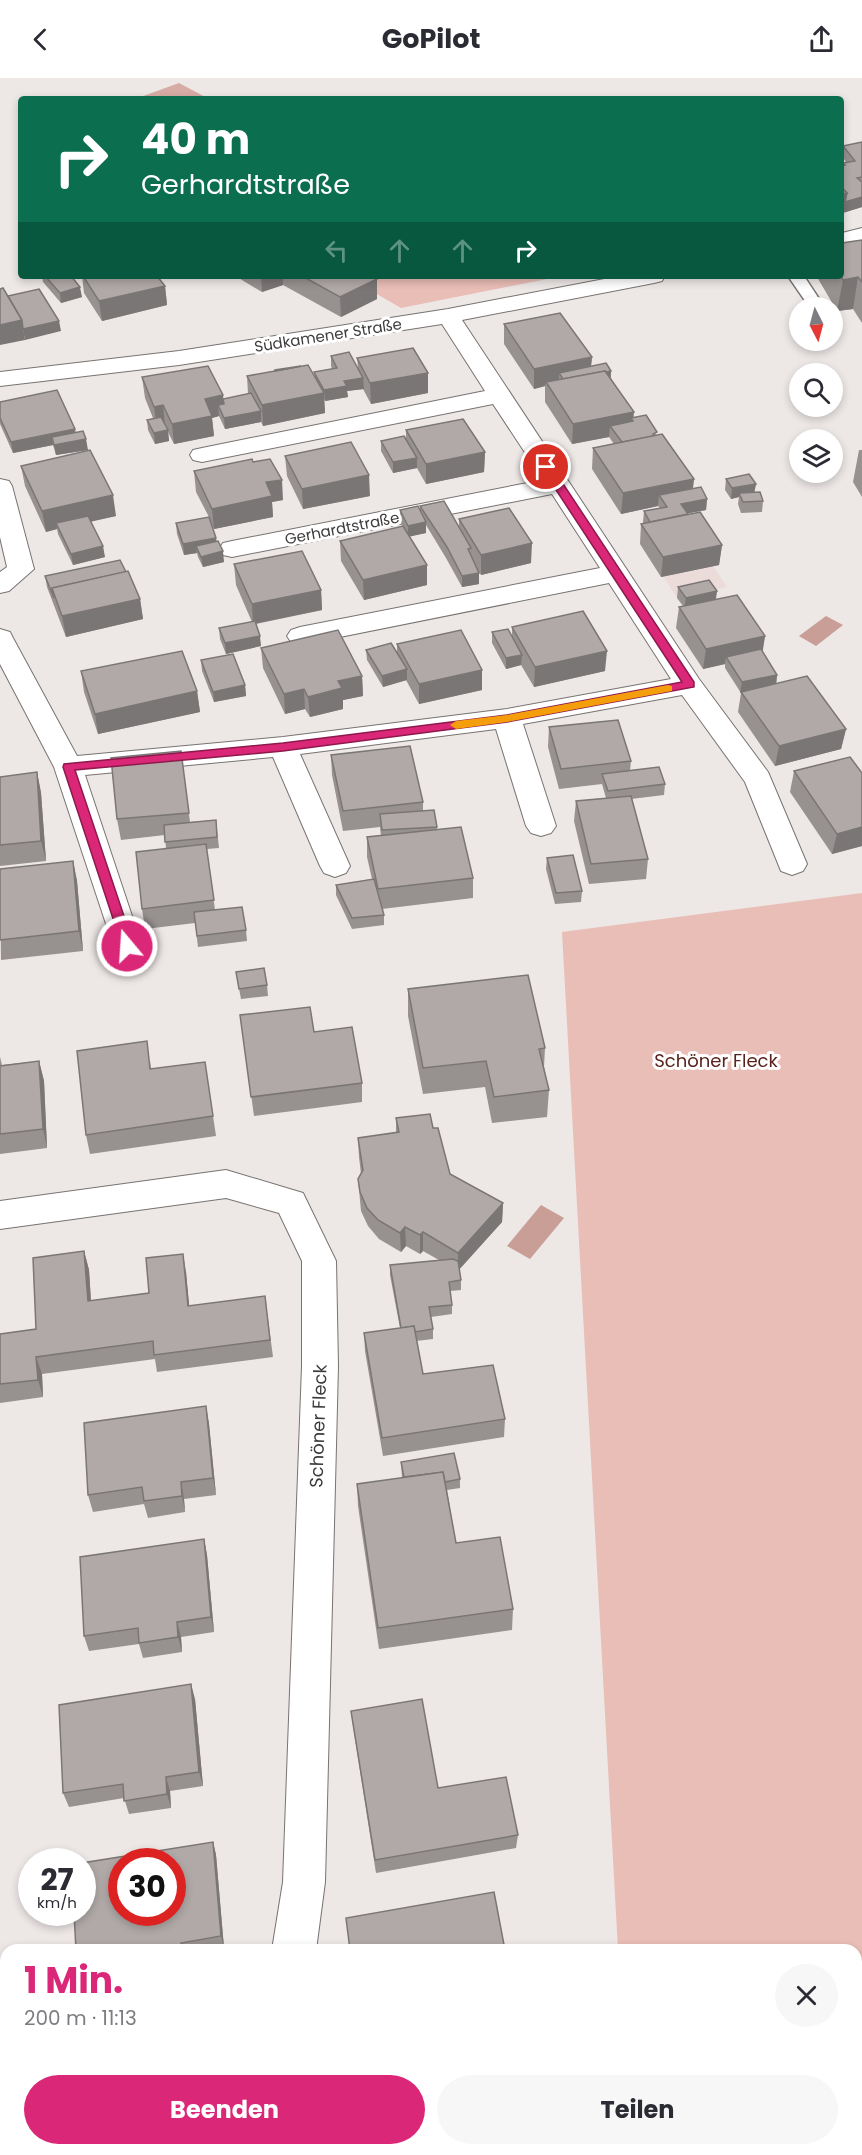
<!DOCTYPE html>
<html lang="de">
<head>
<meta charset="utf-8">
<style>
	body { margin:0; font-family:Poppins,sans-serif; background:#f7f7f7; color:#2b2b33; height:100vh; display:flex; flex-direction:column; font-size:22px; white-space:nowrap }
	* { box-sizing:border-box; margin:0 }
	p { font-size:20px; color:#7c7c81 }
	.icon { flex:none; width:33px; height:33px; fill:none; stroke:currentColor; stroke-width:2; stroke-linecap:round; stroke-linejoin:round }
	.map { position:relative; flex:1; overflow:hidden }
	.sheet { position:absolute; left:0px; top:1866px; width:862px; height:212px; display:flex; flex-direction:column; background:#fff; border-radius:18px 18px 0 0; box-shadow:0 3px 9px #0003 }
	.sheet>* { flex:none }
	.hud { position:absolute; left:18px; top:18px; width:826px; height:183px; border-radius:6px; box-shadow:0 3px 9px #0003; background:#0b6e4f; color:#fff; overflow:hidden }
	.needle { width:39px; rotate:174deg }
	.fabs { position:absolute; left:789px; top:219px; display:grid; gap:12px }
	.fabs a { display:grid; place-items:center; width:54px; height:54px; border-radius:50%; background:#fff; box-shadow:0 3px 9px #0003; font-size:30px }
	.speed { position:absolute; left:18px; top:1770px; display:flex; gap:12px; font-size:30px; font-weight:700; text-align:center }
	.speed>* { display:grid; place-content:center; width:78px; height:78px; border-radius:50%; background:#fff; box-shadow:0 3px 9px #0003; line-height:1 }
	.speed small { font-size:15px; font-weight:400 }
	.speed .limit { border:9px solid #d22; background:#fff; color:#111 }
	.pin { position:absolute; display:grid; place-items:center; width:51px; height:51px; color:#fff; margin:-26px; border:3px solid #fff; border-radius:50%; box-shadow:0 2px 6px #0007 }
	.me { position:absolute; width:66px; margin:-33px; rotate:342deg; stroke-linejoin:round; filter:drop-shadow(0 0 4px #0008) }
	.turn { display:flex; align-items:center; gap:21px; height:126px; padding:0 24px; font-size:27px }
	.turn .icon { width:78px; height:78px; stroke-width:2.5 }
	.turn b { display:block; font-size:42px; line-height:51px }
	.lanes { display:flex; align-items:center; height:57px; padding:0 24px; background:#0003; justify-content:center; gap:30px; direction:ltr }
	.lanes .off { opacity:.35 }
	.round { display:grid; place-items:center; flex:none; width:63px; height:63px; border-radius:32px; background:#f7f7f7 }
	.summary { display:flex; align-items:center; justify-content:space-between; height:102px; padding:0 24px }
	h1 { font-size:36px; font-weight:700; line-height:45px; color:#db2777 }
	.cta { display:flex; gap:12px; margin-top:auto; padding:12px 24px }
	.cta a { flex:1; height:69px; border-radius:36px; background:#db2777; color:#fff; font-size:24px; font-weight:700; line-height:69px; text-align:center }
	.cta a+a { background:#f7f7f7; color:#2b2b33 }
	header { display:flex; justify-content:space-between; align-items:center; height:78px; padding:0 24px; background:#fff; font-size:27px; font-weight:700 }
	.map>svg:first-child { display:block }
	.built { fill:#ebdbd9 }
	.green { fill:#e9beb6 }
	.forest { fill:#d7aca4 }
	.water { fill:#c89e96 }
	.lines { fill:none; stroke-linecap:round; stroke-linejoin:round }
	.service-casing { stroke:#787371; stroke-width:3 }
	.minor-casing { stroke:#787371; stroke-width:2 }
	.service { fill:#fff; fill-rule:evenodd }
	.minor { fill:#fff; fill-rule:evenodd }
	.wall { fill:#979190 }
	.shaded-wall { fill:#7b7676 }
	.building { fill:#b0a9a8; stroke:#7b7676; stroke-width:1.5; fill-rule:evenodd }
	.route { fill:#db2777; stroke:#8e194d; stroke-width:1.5 }
	.slow { fill:#f59e0b }
	.labels { text-anchor:middle; dominant-baseline:central; stroke-width:6; stroke-linejoin:round; paint-order:stroke }
	.far-street-label { font-size:15px; fill:#3e3c3b; stroke:#fff }
	.park-label { font-size:18px; fill:#59231c; stroke:#fff }
	.street-label { font-size:18px; fill:#3e3c3b; stroke:#fff }
</style>
</head>
<body>
<header><svg class="icon" aria-label="back" viewBox="0 0 24 24"><path d="M15 5l-7 7 7 7"/></svg>GoPilot<svg class="icon" aria-label="share" viewBox="0 0 24 24"><path d="M12 15V3M7 8l5-5 5 5M5 13v7h14v-7"/></svg></header>
<div class="map">
<svg width="862" height="2077" viewBox="0 0 862 2077">
	<rect width="100%" height="100%" fill="#ede7e6"/>
	<!-- built -->
	<polygon class="built" points="713,488 727,509 677,520 663,498"/>
	<!-- green -->
	<g class="green">
		<polygon points="346,198 541,198 547,201 401,230"/>
		<polygon points="862,815 862,2005 857,2006 856,1872 618,1872 562,854"/>
	</g>
	<!-- forest -->
	<polygon class="forest" points="179,5 209,21 135,21"/>
	<!-- water -->
	<g class="water">
		<polygon points="826,538 843,547 816,568 799,558"/>
		<polygon points="541,1127 564,1140 530,1181 507,1168"/>
	</g>
	<g class="lines">
		<!-- service casing -->
		<g class="service-casing">
			<polygon id="service" points="788,198 804,198 825,230 810,230"/>
		</g>
		<!-- minor casing -->
		<g class="minor-casing">
			<g id="minor">
				<polygon points="862,150 862,164 842,167 842,155"/>
				<polygon points="620,198 665,198 662,203 654,205 462,242 699,601 768,694 807,786 803,793 792,797 781,793 745,704 682,617 523,646 556,748 551,755 541,758 531,755 526,748 496,651 300,676 350,788 346,795 335,799 324,795 320,788 273,679 85,697 142,868 138,876 127,879 116,876 54,689 0,586 0,551 10,554 13,560 77,678 283,659 507,631 671,601 609,505 300,567 291,564 287,558 291,552 300,549 600,490 552,416 232,479 223,477 219,471 223,465 232,463 543,402 493,326 202,384 193,382 190,377 193,372 202,370 485,313 442,246 179,287 0,308 0,294 179,273 448,231"/>
				<polygon points="0,401 9,403 12,408 34,491 9,513 0,515 0,494 7,489 0,459"/>
				<polygon points="226,1092 303,1115 336,1183 338,1288 325,1804 316,1872 272,1872 283,1804 302,1288 302,1183 279,1135 226,1120 0,1151 0,1123"/>
				<polygon points="6,2054 6,2072 64,2072 62,2077 0,2077 0,2057"/>
			</g>
		</g>
		<!-- service -->
		<use href="#service" class="service"/>
		<!-- minor -->
		<use href="#minor" class="minor"/>
	</g>
	<!-- wall -->
	<g class="wall">
		<polygon points="862,64 862,129 842,135 842,88 843,85 846,84 842,78 843,68"/>
		<polygon points="862,162 862,245 853,231 837,233 817,199 817,198 842,198"/>
		<polygon points="42,198 71,198 82,219 61,225 43,204"/>
		<polygon points="82,198 157,198 165,208 167,227 102,243 84,215"/>
		<polygon points="237,198 371,198 377,201 377,221 341,239 283,207 262,214 237,199"/>
		<polygon points="504,246 592,279 591,288 611,293 611,300 634,340 657,357 694,401 693,411 707,421 706,432 687,435 722,467 719,487 661,499 640,466 641,446 643,445 643,444 644,433 660,430 658,428 621,436 592,391 593,370 614,366 609,359 572,366 545,324 545,308 534,311 504,266"/>
		<polygon points="331,278 358,289 357,280 428,295 428,315 371,326 363,311 347,313 348,319 325,323 324,321 325,335 263,348 261,344 225,351 219,338 212,340 214,358 174,366 168,354 169,363 155,366 148,352 147,342 153,340 145,320 142,299 223,321 248,316 247,298 315,299 314,294 332,291 331,288"/>
		<polygon points="0,324 75,354 88,372 56,377 53,367 13,375 0,346"/>
		<polygon points="406,352 485,374 484,394 426,406 417,390 393,395 381,373 381,363 406,361"/>
		<polygon points="859,372 862,372 862,419 853,404"/>
		<polygon points="285,378 370,418 303,431 287,398"/>
		<polygon points="21,388 116,438 91,443 105,479 73,487 58,456 57,451 46,454 25,408"/>
		<polygon points="194,393 283,422 272,424 273,439 214,451 209,441 224,484 203,489 198,479 197,475 184,477 177,456 176,445 209,439 196,414"/>
		<polygon points="726,401 756,406 754,414 763,423 762,434 741,435 738,426 739,419 731,421 725,412"/>
		<polygon points="420,428 459,449 459,441 531,485 481,497 479,494 479,506 462,509 446,480 426,447 426,455 409,458 427,487 427,507 364,522 341,483 340,463 404,451 400,443 400,432 420,434"/>
		<polygon points="234,486 321,512 322,532 256,546 261,568 226,576 220,561 219,550 252,544 236,507"/>
		<polygon points="126,494 140,521 143,541 66,559 47,509 45,498"/>
		<polygon points="678,509 717,513 716,521 765,558 762,573 777,597 776,605 846,651 841,671 775,688 738,634 741,615 725,590 725,586 703,591 676,550 679,529 683,528 677,520"/>
		<polygon points="512,549 605,593 534,609 521,587 506,591 492,565 492,554 512,558"/>
		<polygon points="397,566 482,592 482,612 419,626 406,602 383,609 367,582 366,572 397,575"/>
		<polygon points="261,570 362,598 363,618 343,622 343,631 310,639 305,631 285,636 263,590"/>
		<polygon points="201,582 245,607 246,618 214,624 202,593"/>
		<polygon points="81,593 197,613 200,634 98,656 84,614"/>
		<polygon points="549,649 631,683 630,693 665,706 664,717 631,721 648,781 646,801 589,806 574,743 576,723 606,720 602,706 559,711 548,669"/>
		<polygon points="181,673 190,744 216,742 219,770 207,771 215,832 246,852 247,863 198,869 195,845 145,851 142,831 166,771 165,757 121,762 117,741"/>
		<polygon points="331,677 423,724 423,733 437,749 437,751 473,800 473,820 382,831 384,837 384,847 352,851 336,817 336,807 372,801 367,779 367,759 381,758 380,749 343,753 332,697"/>
		<polygon points="794,693 862,695 862,768 832,776 790,714"/>
		<polygon points="37,694 41,715 46,783 0,788 0,699"/>
		<polygon points="547,780 582,813 581,824 555,826 546,791"/>
		<polygon points="73,783 77,803 83,873 1,882 0,791"/>
		<polygon points="236,894 267,907 268,918 241,921"/>
		<polygon points="408,911 545,970 544,989 549,1012 547,1039 492,1045 485,1009 423,1016 408,938"/>
		<polygon points="240,937 314,954 362,1005 362,1024 254,1038"/>
		<polygon points="0,979 2,987 39,983 44,1003 47,1070 0,1076"/>
		<polygon points="150,983 151,991 205,984 216,1058 90,1076 86,1057"/>
		<polygon points="396,1040 433,1050 450,1096 503,1125 502,1144 459,1191 461,1202 461,1212 450,1213 452,1227 452,1236 431,1239 433,1251 433,1261 416,1263 423,1296 505,1341 504,1359 383,1378 365,1273 364,1255 400,1250 390,1197 390,1187 439,1182 423,1173 420,1176 406,1168 401,1174 379,1161 368,1148 361,1133 358,1101 361,1096 359,1079 358,1060 396,1055"/>
		<polygon points="84,1173 89,1192 91,1223 149,1215 186,1194 189,1228 265,1218 273,1279 157,1294 155,1281 42,1296 43,1319 0,1325 0,1256 36,1251"/>
		<polygon points="206,1328 209,1346 216,1417 184,1421 185,1434 148,1440 144,1426 93,1434 88,1417"/>
		<polygon points="401,1384 460,1401 460,1410 447,1412 456,1465 513,1531 512,1552 379,1571 358,1428 357,1406 402,1400"/>
		<polygon points="204,1461 207,1477 214,1554 181,1559 182,1574 143,1580 139,1566 89,1573 84,1558"/>
		<polygon points="195,1621 203,1708 170,1713 171,1730 129,1736 124,1720 69,1729 63,1715"/>
		<polygon points="351,1633 438,1710 518,1757 516,1770 376,1795 353,1648"/>
		<polygon points="213,1764 216,1777 224,1870 215,1872 76,1872"/>
	</g>
	<!-- shaded-wall -->
	<g class="shaded-wall">
		<polygon points="847,115 843,135 842,135 842,116"/>
		<polygon points="862,119 862,129 843,135 845,124"/>
		<polygon points="261,198 283,198 283,207 262,214"/>
		<polygon points="858,199 853,231 837,233 843,202"/>
		<polygon points="377,201 377,221 341,239 340,219"/>
		<polygon points="165,208 167,227 102,243 99,223"/>
		<polygon points="80,209 82,219 61,225 60,215"/>
		<polygon points="22,242 25,262 0,267 0,247"/>
		<polygon points="59,243 61,253 25,262 23,251"/>
		<polygon points="592,279 590,297 611,293 610,303 564,302 559,295 559,306 546,304 545,308 534,311 534,291"/>
		<polygon points="428,295 428,315 371,326 370,305"/>
		<polygon points="363,300 364,311 347,313 348,319 325,323 324,312 344,303"/>
		<polygon points="324,315 325,335 263,348 262,327"/>
		<polygon points="223,317 225,337 218,327 219,338 212,340 214,358 174,366 172,346 205,321"/>
		<polygon points="163,327 165,347 157,349 154,329"/>
		<polygon points="261,333 261,344 225,351 224,340"/>
		<polygon points="634,334 632,354 610,348 609,359 572,366 573,346"/>
		<polygon points="75,351 77,362 52,359 53,367 13,375 11,364"/>
		<polygon points="168,352 169,363 155,366 154,355"/>
		<polygon points="86,361 88,372 56,377 54,367"/>
		<polygon points="485,374 484,394 426,406 426,386"/>
		<polygon points="417,380 417,390 393,395 393,384"/>
		<polygon points="369,397 370,418 303,431 302,411"/>
		<polygon points="694,401 691,421 659,417 658,428 621,436 623,415"/>
		<polygon points="282,402 283,422 272,424 273,439 214,451 212,431 266,404"/>
		<polygon points="756,406 754,416 739,415 739,419 731,421 732,410"/>
		<polygon points="113,417 116,438 59,451 56,445 57,451 46,454 42,433"/>
		<polygon points="707,421 706,432 680,437 681,426"/>
		<polygon points="426,444 426,455 408,459 408,448"/>
		<polygon points="216,460 217,471 196,468 197,475 184,477 183,466"/>
		<polygon points="532,465 531,485 481,497 481,477"/>
		<polygon points="722,467 719,487 661,499 663,479"/>
		<polygon points="103,468 105,479 73,487 71,476"/>
		<polygon points="223,473 224,484 203,489 201,479"/>
		<polygon points="427,487 427,507 364,522 363,502"/>
		<polygon points="479,495 479,506 462,509 462,498"/>
		<polygon points="321,512 322,532 253,546 252,526"/>
		<polygon points="717,513 715,524 684,531 686,520"/>
		<polygon points="140,521 143,541 66,559 62,538"/>
		<polygon points="260,558 261,568 226,576 225,565"/>
		<polygon points="765,558 762,578 726,579 725,586 703,591 706,571"/>
		<polygon points="607,573 605,593 534,609 535,589"/>
		<polygon points="522,577 521,587 506,591 506,580"/>
		<polygon points="407,591 407,602 383,609 382,598"/>
		<polygon points="482,592 482,612 419,626 419,606"/>
		<polygon points="777,597 776,608 740,615 742,604"/>
		<polygon points="362,598 363,618 343,622 343,631 310,639 308,619 338,603"/>
		<polygon points="245,607 246,618 214,624 213,614"/>
		<polygon points="304,611 305,631 285,636 284,616"/>
		<polygon points="197,613 200,634 98,656 95,636"/>
		<polygon points="846,651 841,671 775,688 779,668"/>
		<polygon points="37,694 41,715 46,783 41,763"/>
		<polygon points="862,749 862,768 832,776 837,756"/>
		<polygon points="73,783 77,803 83,873 79,853"/>
		<polygon points="39,983 44,1003 47,1070 43,1051"/>
		<polygon points="503,1125 502,1144 458,1193 458,1175"/>
		<polygon points="405,1149 406,1168 401,1174 400,1155"/>
		<polygon points="423,1154 423,1173 420,1176 420,1157"/>
		<polygon points="84,1173 89,1192 92,1241 88,1223"/>
		<polygon points="183,1176 186,1194 191,1246 188,1228"/>
		<polygon points="36,1279 42,1296 43,1319 38,1302"/>
		<polygon points="206,1328 209,1346 216,1417 213,1400"/>
		<polygon points="181,1404 184,1421 185,1434 182,1418"/>
		<polygon points="204,1461 207,1477 214,1554 211,1539"/>
		<polygon points="177,1544 181,1559 182,1574 178,1559"/>
		<polygon points="191,1606 195,1621 203,1708 199,1694"/>
		<polygon points="166,1699 170,1713 171,1730 167,1716"/>
		<polygon points="213,1764 216,1777 224,1870 221,1858"/>
	</g>
	<!-- building -->
	<g class="building">
		<polygon points="862,64 862,99 857,100 862,104 862,119 845,124 847,115 842,110 842,88 845,87 843,85 855,83 843,68"/>
		<polygon points="842,110 847,115 842,116"/>
		<polygon points="862,162 862,204 858,199 843,202 841,198 842,198 842,165"/>
		<polygon points="45,198 71,198 80,209 60,215"/>
		<polygon points="83,198 157,198 165,208 99,223"/>
		<polygon points="302,198 371,198 377,201 340,219"/>
		<polygon points="3,210 22,242 0,247 0,211"/>
		<polygon points="39,211 59,243 23,251 22,242 8,218"/>
		<polygon points="560,235 592,279 534,291 504,246"/>
		<polygon points="413,270 428,295 370,305 357,280"/>
		<polygon points="349,274 363,300 344,303 347,308 324,312 314,294 337,290 331,278"/>
		<polygon points="606,285 611,293 606,294 605,293 563,301 559,295"/>
		<polygon points="308,287 324,315 262,327 247,298"/>
		<polygon points="208,288 223,317 205,321 212,338 172,346 163,327 154,329 142,299"/>
		<polygon points="301,288 275,293 275,292"/>
		<polygon points="605,293 634,334 573,346 546,304"/>
		<polygon points="57,312 75,351 11,364 0,340 0,324"/>
		<polygon points="251,315 261,333 224,340 218,327 224,326 223,321"/>
		<polygon points="646,337 657,354 653,356 654,358 622,364 610,348 633,343 631,340"/>
		<polygon points="161,339 168,352 154,355 147,342"/>
		<polygon points="463,341 485,374 426,386 406,352"/>
		<polygon points="83,353 86,361 54,367 52,359"/>
		<polygon points="662,356 694,401 623,415 593,370"/>
		<polygon points="404,358 417,380 393,384 381,363"/>
		<polygon points="351,364 369,397 302,411 285,378"/>
		<polygon points="90,372 113,417 42,433 21,388"/>
		<polygon points="252,381 253,384 270,381 282,402 266,404 272,418 212,431 194,393"/>
		<polygon points="749,396 756,406 732,410 726,401"/>
		<polygon points="701,409 707,421 681,426 688,436 650,444 644,433 667,429 659,417"/>
		<polygon points="760,414 763,423 743,424 739,415"/>
		<polygon points="444,423 471,470 468,471 479,495 462,498 447,469 420,428"/>
		<polygon points="418,428 426,444 408,448 400,432"/>
		<polygon points="509,430 532,465 481,477 459,441"/>
		<polygon points="700,434 722,467 663,479 641,446"/>
		<polygon points="88,438 103,468 71,476 56,445"/>
		<polygon points="209,439 216,460 183,466 176,445"/>
		<polygon points="403,448 427,487 363,502 340,463"/>
		<polygon points="218,463 223,473 201,479 196,468"/>
		<polygon points="302,473 321,512 252,526 234,486"/>
		<polygon points="120,482 126,494 52,510 54,520 45,498"/>
		<polygon points="128,493 140,521 62,538 52,510"/>
		<polygon points="709,502 717,513 686,520 678,509"/>
		<polygon points="737,517 765,558 706,571 679,529"/>
		<polygon points="583,533 607,573 535,589 512,549"/>
		<polygon points="255,543 260,558 225,565 219,550"/>
		<polygon points="508,551 522,577 506,580 492,554"/>
		<polygon points="338,552 362,598 338,603 342,610 308,619 304,611 284,616 261,570"/>
		<polygon points="461,552 482,592 419,606 397,566"/>
		<polygon points="391,565 407,591 382,598 366,572"/>
		<polygon points="761,571 777,597 742,604 726,579"/>
		<polygon points="182,573 197,613 95,636 81,593"/>
		<polygon points="233,576 245,607 213,614 201,582"/>
		<polygon points="807,598 846,651 779,668 741,614"/>
		<polygon points="618,642 631,683 561,691 549,649"/>
		<polygon points="410,668 423,724 343,733 331,677"/>
		<polygon points="181,673 189,735 117,741 111,680"/>
		<polygon points="850,679 862,695 862,749 837,756 794,693"/>
		<polygon points="659,689 665,706 608,713 602,696"/>
		<polygon points="37,694 41,763 0,767 0,699"/>
		<polygon points="631,718 648,781 591,786 576,723"/>
		<polygon points="434,732 437,749 382,752 380,736"/>
		<polygon points="216,742 217,759 165,764 164,747"/>
		<polygon points="461,749 473,800 378,811 367,759"/>
		<polygon points="206,766 214,822 142,831 136,774"/>
		<polygon points="573,777 582,813 556,815 547,780"/>
		<polygon points="73,783 79,853 0,862 0,791"/>
		<polygon points="374,801 384,837 352,840 336,807"/>
		<polygon points="242,829 246,852 197,858 194,834"/>
		<polygon points="264,890 267,907 239,911 236,894"/>
		<polygon points="528,897 545,970 539,971 549,1012 494,1019 486,983 423,990 408,911"/>
		<polygon points="310,929 314,954 352,949 362,1005 251,1019 240,937"/>
		<polygon points="147,963 150,991 205,984 213,1038 86,1057 77,973"/>
		<polygon points="39,983 43,1051 0,1056 0,988"/>
		<polygon points="430,1036 433,1050 438,1050 450,1096 503,1125 458,1175 423,1154 420,1157 405,1149 400,1155 378,1142 367,1130 360,1114 358,1101 363,1092 358,1060 399,1054 396,1040"/>
		<polygon points="84,1173 88,1223 149,1215 146,1180 183,1176 188,1228 265,1218 270,1262 154,1277 153,1263 36,1279 38,1302 0,1306 0,1256 36,1251 33,1180"/>
		<polygon points="453,1181 458,1183 461,1202 449,1204 452,1227 429,1229 433,1251 415,1254 414,1248 401,1250 390,1187"/>
		<polygon points="414,1248 423,1296 493,1287 505,1341 382,1360 364,1255"/>
		<polygon points="206,1328 213,1400 181,1404 182,1418 144,1423 142,1409 88,1417 84,1345"/>
		<polygon points="454,1375 460,1401 445,1404 443,1394 404,1399 401,1384"/>
		<polygon points="443,1394 456,1465 500,1459 513,1531 378,1550 357,1406"/>
		<polygon points="204,1461 211,1539 177,1544 178,1559 139,1565 138,1550 84,1558 80,1479"/>
		<polygon points="191,1606 199,1694 166,1699 167,1716 124,1723 123,1706 63,1715 59,1627"/>
		<polygon points="422,1621 438,1710 506,1699 518,1757 375,1782 351,1633"/>
		<path d="M213,1764L221,1858L181,1865L182,1872H76L74,1834H82V1785ZM122,1784H172V1834H122Z"/>
		<polygon points="494,1814 505,1872 350,1872 346,1840"/>
	</g>
	<!-- route -->
	<polygon class="route" points="546,386 552,389 694,604 694,609 507,644 283,673 75,692 134,868 132,871 123,871 63,689 64,686 283,665 507,637 682,604 541,389"/>
	<!-- slow -->
	<polygon class="slow" points="668,607 672,608 672,613 507,644 456,651 450,647 456,643 507,637"/>
	<g class="labels">
		<!-- far-street labels -->
		<g class="far-street-label">
			<text transform="translate(328 257) rotate(-9)">Südkamener Straße</text>
			<text transform="translate(342 450) rotate(-11)">Gerhardtstraße</text>
		</g>
		<!-- park labels -->
		<g class="park-label">
			<text x="716" y="982">Schöner Fleck</text>
		</g>
		<!-- street labels -->
		<g class="street-label">
			<text transform="translate(318 1348) rotate(-88)">Schöner Fleck</text>
		</g>
	</g>
</svg>
<div class="fabs">
<a><svg class="needle" viewBox="-14 -14 28 28"><path d="M0-13l5 13h-10z" fill="#e53935"/><path d="M0 13l5-13h-10z" fill="#7c7c81"/></svg></a>
<a><svg class="icon" aria-label="search" viewBox="0 0 24 24"><circle cx="10" cy="10" r="6"/><path d="M15 15l6 6"/></svg></a>
<a><svg class="icon" aria-label="layers" viewBox="0 0 24 24"><path d="M12 4l9 5-9 5-9-5zM3 14l9 5 9-5"/></svg></a>
</div>
<div class="speed"><div>27<small>km/h</small></div><div class="limit">30</div></div>
<div class="pin" style="left:546px;top:389px;background:#d93025"><svg class="icon" aria-label="arrive" viewBox="0 0 24 24"><path d="M6 21V4h12l-3 4 3 4H6"/></svg></div>
<svg class="me" style="left:127px;top:868px" viewBox="-20 -20 40 40"><circle r="17" fill="#db2777" stroke="#fff" stroke-width="3"/><path d="M0-11L8 9 0 5-8 9z" fill="#fff"/></svg>
<div class="hud">
<div class="turn"><svg class="icon" aria-label="right" viewBox="0 0 24 24"><path d="M7 20v-9h11M14 6l5 5-5 5"/></svg><div><b>40 m</b>Gerhardtstraße</div></div>
<div class="lanes"><svg class="icon off" aria-label="left" viewBox="0 0 24 24"><path d="M17 20v-9H6M10 6l-5 5 5 5"/></svg><svg class="icon off" aria-label="ahead" viewBox="0 0 24 24"><path d="M12 20V5M6 11l6-6 6 6"/></svg><svg class="icon off" aria-label="ahead" viewBox="0 0 24 24"><path d="M12 20V5M6 11l6-6 6 6"/></svg><svg class="icon" aria-label="right" viewBox="0 0 24 24"><path d="M7 20v-9h11M14 6l5 5-5 5"/></svg></div>
</div>
<section class="sheet">
<div class="summary"><div><h1>1 Min.</h1><p>200 m · 11:13</p></div><a class="round"><svg class="icon" aria-label="close" viewBox="0 0 24 24"><path d="M6 6l12 12M18 6L6 18"/></svg></a></div>
<div class="cta"><a>Beenden</a><a>Teilen</a></div>
</section>
</div>
</body>
</html>
